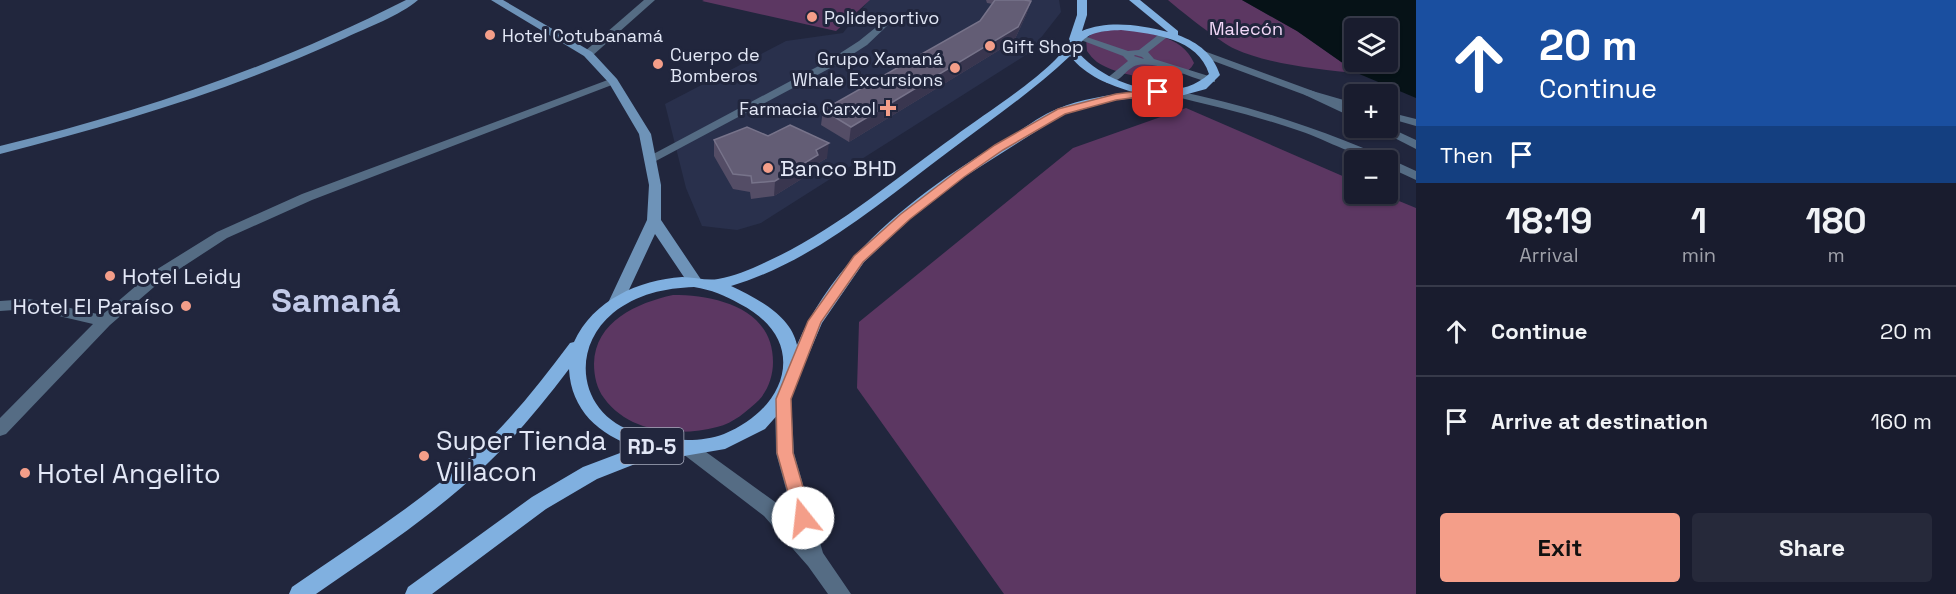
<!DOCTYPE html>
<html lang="en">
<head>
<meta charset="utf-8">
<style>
	body { margin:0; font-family:"Space Grotesk",sans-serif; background:#26293a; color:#f1f3f6; height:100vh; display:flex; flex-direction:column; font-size:22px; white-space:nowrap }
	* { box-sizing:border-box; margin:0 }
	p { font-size:20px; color:#9fa1aa }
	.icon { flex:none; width:33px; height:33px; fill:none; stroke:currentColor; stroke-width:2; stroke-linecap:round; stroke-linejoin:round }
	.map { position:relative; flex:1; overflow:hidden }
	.drawer { display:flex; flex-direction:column; background:#191c2e; width:540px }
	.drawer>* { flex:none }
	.guide { background:#1a4fa0; color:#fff; overflow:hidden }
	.tools { position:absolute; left:1344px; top:18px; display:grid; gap:12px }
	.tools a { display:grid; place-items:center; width:54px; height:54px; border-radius:6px; background:#191c2e; box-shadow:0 2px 4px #0004,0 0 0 2px #373a4a; font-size:30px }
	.pin { position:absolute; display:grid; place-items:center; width:51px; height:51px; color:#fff; margin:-26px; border-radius:12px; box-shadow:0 3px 9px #0006 }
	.me { position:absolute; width:66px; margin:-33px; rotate:344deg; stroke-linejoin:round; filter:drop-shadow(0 0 4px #0008) }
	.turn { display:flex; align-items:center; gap:21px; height:126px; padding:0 24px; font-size:27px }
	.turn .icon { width:78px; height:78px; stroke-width:2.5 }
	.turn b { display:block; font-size:42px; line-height:51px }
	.then { display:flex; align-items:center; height:57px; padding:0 24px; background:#0003; gap:12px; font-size:22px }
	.eta { display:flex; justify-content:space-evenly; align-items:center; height:102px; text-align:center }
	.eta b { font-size:36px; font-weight:700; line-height:42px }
	.primary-button { display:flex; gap:12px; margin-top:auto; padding:12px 24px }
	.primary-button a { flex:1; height:69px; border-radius:6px; background:#f49e89; color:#111; font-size:24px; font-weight:700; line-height:69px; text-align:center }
	.primary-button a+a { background:#26293a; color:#f1f3f6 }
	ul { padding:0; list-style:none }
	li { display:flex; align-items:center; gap:18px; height:90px; padding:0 24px; border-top:2px solid #373a4a }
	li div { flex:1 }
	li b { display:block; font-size:22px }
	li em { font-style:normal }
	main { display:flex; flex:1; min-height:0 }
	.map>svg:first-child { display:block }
	.built { fill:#29304c }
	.green { fill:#5c3762 }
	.water { fill:#061217; fill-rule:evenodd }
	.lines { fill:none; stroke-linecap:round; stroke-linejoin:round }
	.lane { fill:#556c84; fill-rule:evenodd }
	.street { fill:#556c84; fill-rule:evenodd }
	.secondary { fill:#6e93b8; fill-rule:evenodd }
	.primary { fill:#80b0e0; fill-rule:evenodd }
	.wall { fill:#544d66 }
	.shaded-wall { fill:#39364f }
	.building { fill:#635d75; stroke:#77738a; stroke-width:1.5 }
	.route { fill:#f49e89; stroke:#9f6759; stroke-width:1.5 }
	.poi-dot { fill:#f49e89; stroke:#21263d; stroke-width:2 }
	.labels { text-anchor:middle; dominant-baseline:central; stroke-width:6; stroke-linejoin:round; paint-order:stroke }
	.far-poi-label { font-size:18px; fill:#e2e7f6; stroke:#21263d; text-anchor:start }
	.far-park-label { font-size:18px; fill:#f3d8f8; stroke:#21263d }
	.shield { fill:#21263d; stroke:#a8adbe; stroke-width:1.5 }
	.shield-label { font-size:21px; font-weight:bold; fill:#e2e7f6 }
	.poi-label { font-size:22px; fill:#e2e7f6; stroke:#21263d; text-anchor:start }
	.near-poi-label { font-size:27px; fill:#e2e7f6; stroke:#21263d; text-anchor:start }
	.town-label { font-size:34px; font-weight:bold; fill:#c2cae8; stroke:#21263d }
</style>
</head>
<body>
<main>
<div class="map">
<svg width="1416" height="594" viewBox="0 0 1416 594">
	<rect width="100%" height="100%" fill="#21263d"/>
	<!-- built -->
	<polygon class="built" points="869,0 1059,0 1061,12 1029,53 761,223 737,230 702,226 686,188 665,104 786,41 843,33"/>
	<!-- green -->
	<g class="green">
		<polygon points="704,0 870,0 836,31 702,1"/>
		<path d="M1168,0H1242L1297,31L1357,73C1322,70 1267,64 1235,49C1220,42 1182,12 1168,0Z"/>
		<path d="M1118,28C1145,33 1182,34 1194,63C1181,90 1117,76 1097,62C1093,59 1090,55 1087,51L1086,39L1093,33Z"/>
		<polygon points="1186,108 1354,181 1354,194 1382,194 1416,208 1416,594 1004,594 857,388 859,322 1073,148"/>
		<path d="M673,295C716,295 773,308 773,362C773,376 768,390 759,400C747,411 734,423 717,427C680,437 629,433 604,398C597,389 594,376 594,364C595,321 637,303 673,295Z"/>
	</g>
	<!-- water -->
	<path class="water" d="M1242,0H1416V98L1357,73L1297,31ZM1354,28H1388V62H1354Z"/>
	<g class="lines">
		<!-- lane -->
		<g class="lane">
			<polygon points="644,0 655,0 592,56 584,56 584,52"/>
			<polygon points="885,20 890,23 888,25 867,45 836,65 654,162 646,162 644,159 828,61 859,41"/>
			<polygon points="1309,90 1354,103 1354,109 1305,95 1303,93"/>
			<polygon points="1388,112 1416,119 1416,126 1388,118"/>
		</g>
		<!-- street -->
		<g class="street">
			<path d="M1162,32L1171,34L1148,52L1154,59L1215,78V82H1207C1186,76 1160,62 1138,65C1126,67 1120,85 1106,83V79L1128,61L1123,56L1073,37L1078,34L1128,51L1139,50ZM1135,55L1142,57L1144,59L1134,56Z"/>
			<polygon points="1204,51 1313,91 1354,111 1354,118 1305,95 1200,56 1200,52"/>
			<polygon points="613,78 618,81 617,83 312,200 227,238 161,281 110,325 6,434 0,436 0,418 93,324 29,309 0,311 0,301 29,299 102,315 151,273 217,232 302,194"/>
			<path d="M1173,90C1258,107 1338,135 1416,171V180L1388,167V160C1360,160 1327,140 1300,131C1257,116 1213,106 1169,95L1167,93Z"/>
			<polygon points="1388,127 1416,140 1416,149 1375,128"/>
			<polygon points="783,391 789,393 791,398 794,453 823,553 851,594 828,594 808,566 764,516 683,454 680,449 683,444 689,441 695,444 778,504 795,522 776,453 775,398 777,393"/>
		</g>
		<!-- secondary -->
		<g class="secondary">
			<path d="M406,0H418C401,15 366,28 345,38C234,89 118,124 0,154V146C141,112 276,66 406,0Z"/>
			<polygon points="491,0 503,0 592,52 617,79 651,134 661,185 661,220 700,278 702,282 700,286 690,286 655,234 621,307 611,307 608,303 647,220 649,185 639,134 609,83 584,56"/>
		</g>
		<!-- primary -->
		<path class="primary" d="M1077,0H1087V15L1082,31C1109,20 1140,25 1168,32L1129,0H1140L1178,31V35C1199,43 1213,54 1220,75L1206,89L1184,95L1156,96L1116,100L1065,113L964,177L910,219L864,262L822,323L788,403L765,429L725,449L684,456L663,453L597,479L546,509L432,594H405L408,587L532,497L583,467L636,447C599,435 571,410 569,369C544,402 518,434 488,463C437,513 375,553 316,594H289L292,587C353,545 418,504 474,454C510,421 541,382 570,343L574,342C593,300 639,280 682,277C694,277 707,281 718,279C735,276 751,269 766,262C835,231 893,180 955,136C984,114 1054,71 1070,41L1069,39L1077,15ZM1121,30C1154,34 1198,38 1209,74C1173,107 1105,85 1076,50C1085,31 1103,31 1121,30ZM1070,56C1086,76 1109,85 1133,92C1109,95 1080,99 1057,109C1041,115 1025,128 1010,137C924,187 837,252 797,345C791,315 756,298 731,286C814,261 880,203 948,152C989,121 1032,92 1070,56ZM694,287C712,290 724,295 740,304C810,340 788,408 724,434C698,444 665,440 639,433C580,418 568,350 613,313C637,294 665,288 694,287Z"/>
	</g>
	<!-- wall -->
	<g class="wall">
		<polygon points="986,0 1028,0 1028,1 1031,1 1026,15 1014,41 849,142 821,125 823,110 980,21 993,4 987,3"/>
		<polygon points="768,136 827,158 817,164 816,170 774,196 751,199 750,192 733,189 714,156 714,140"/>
	</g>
	<!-- shaded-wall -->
	<g class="shaded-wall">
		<polygon points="1031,1 1026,15 1014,41 849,142 851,127"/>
		<polygon points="829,143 827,158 817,164 816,170 774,196 775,181 816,150"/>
	</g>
	<!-- building -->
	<g class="building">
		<polygon points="995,0 1024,0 1031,1 1018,27 851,127 823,110 980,21"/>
		<polygon points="790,125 829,143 816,150 818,155 775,181 752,183 751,176 733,174 714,140 747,127 768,136"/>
	</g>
	<!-- route -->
	<polygon class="route" points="1158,89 1163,92 1161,94 1116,100 1065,114 1003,150 964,177 910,219 863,262 821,322 791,399 793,453 812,518 809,524 803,526 797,524 777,453 776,399 808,321 854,256 901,214 956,172 995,145 1058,109 1116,94"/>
	<!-- markers -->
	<g class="poi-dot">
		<circle cx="812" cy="17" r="6"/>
		<circle cx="490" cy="35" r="6"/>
		<circle cx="990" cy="46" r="6"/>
		<circle cx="658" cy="64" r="6"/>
		<circle cx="955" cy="68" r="6"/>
		<path d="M885 99h6v6h6v6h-6v6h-6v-6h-6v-6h6z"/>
		<circle cx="768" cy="168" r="6"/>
		<circle cx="110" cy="276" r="6"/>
		<circle cx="186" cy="306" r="6"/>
		<circle cx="424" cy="456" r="6"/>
		<circle cx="25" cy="473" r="6"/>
	</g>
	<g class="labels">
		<!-- far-poi labels -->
		<g class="far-poi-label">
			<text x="824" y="17">Polideportivo</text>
			<text x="502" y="35">Hotel Cotubanamá</text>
			<text x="1002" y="46">Gift Shop</text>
			<text x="670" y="54">Cuerpo de<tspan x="670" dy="21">Bomberos</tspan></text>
			<text x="943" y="58" text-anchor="end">Grupo Xamaná<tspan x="943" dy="21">Whale Excursions</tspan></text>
			<text x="876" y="108" text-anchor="end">Farmacia Carxol</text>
		</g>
		<!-- far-park labels -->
		<g class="far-park-label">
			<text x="1246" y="28">Malecón</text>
		</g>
		<!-- shield labels -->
		<rect class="shield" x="620.5" y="428" width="63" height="36" rx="4.5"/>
		<g class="shield-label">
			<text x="652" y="446">RD-5</text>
		</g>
		<!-- poi labels -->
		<g class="poi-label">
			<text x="780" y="168">Banco BHD</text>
			<text x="122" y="276">Hotel Leidy</text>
			<text x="174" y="306" text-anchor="end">Hotel El Paraíso</text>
		</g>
		<!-- near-poi labels -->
		<g class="near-poi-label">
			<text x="436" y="440">Super Tienda<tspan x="436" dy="31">Villacon</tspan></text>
			<text x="37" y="473">Hotel Angelito</text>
		</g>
		<!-- town labels -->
		<g class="town-label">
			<text x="336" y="300">Samaná</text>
		</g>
	</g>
</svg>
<div class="tools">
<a><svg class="icon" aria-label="layers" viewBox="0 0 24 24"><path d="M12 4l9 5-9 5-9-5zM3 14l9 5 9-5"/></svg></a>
<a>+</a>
<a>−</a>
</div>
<div class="pin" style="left:1158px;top:92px;background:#d93025"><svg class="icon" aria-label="arrive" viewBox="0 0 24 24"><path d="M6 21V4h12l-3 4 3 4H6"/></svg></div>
<svg class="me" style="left:803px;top:518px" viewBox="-20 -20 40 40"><circle r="19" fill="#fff"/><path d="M0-13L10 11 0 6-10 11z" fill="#f49e89"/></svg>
</div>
<section class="drawer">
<div class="guide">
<div class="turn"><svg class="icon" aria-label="ahead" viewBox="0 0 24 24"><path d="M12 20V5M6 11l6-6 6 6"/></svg><div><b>20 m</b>Continue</div></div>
<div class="then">Then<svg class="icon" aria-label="arrive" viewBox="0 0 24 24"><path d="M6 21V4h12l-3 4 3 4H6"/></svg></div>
</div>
<div class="eta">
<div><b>18:19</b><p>Arrival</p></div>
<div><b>1</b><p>min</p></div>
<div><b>180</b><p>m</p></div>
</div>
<ul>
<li><svg class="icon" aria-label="ahead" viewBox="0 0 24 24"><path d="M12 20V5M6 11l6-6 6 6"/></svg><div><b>Continue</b></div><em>20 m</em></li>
<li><svg class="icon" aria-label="arrive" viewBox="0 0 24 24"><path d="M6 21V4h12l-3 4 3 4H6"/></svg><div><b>Arrive at destination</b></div><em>160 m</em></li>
</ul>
<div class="primary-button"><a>Exit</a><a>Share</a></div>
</section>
</main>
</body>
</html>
